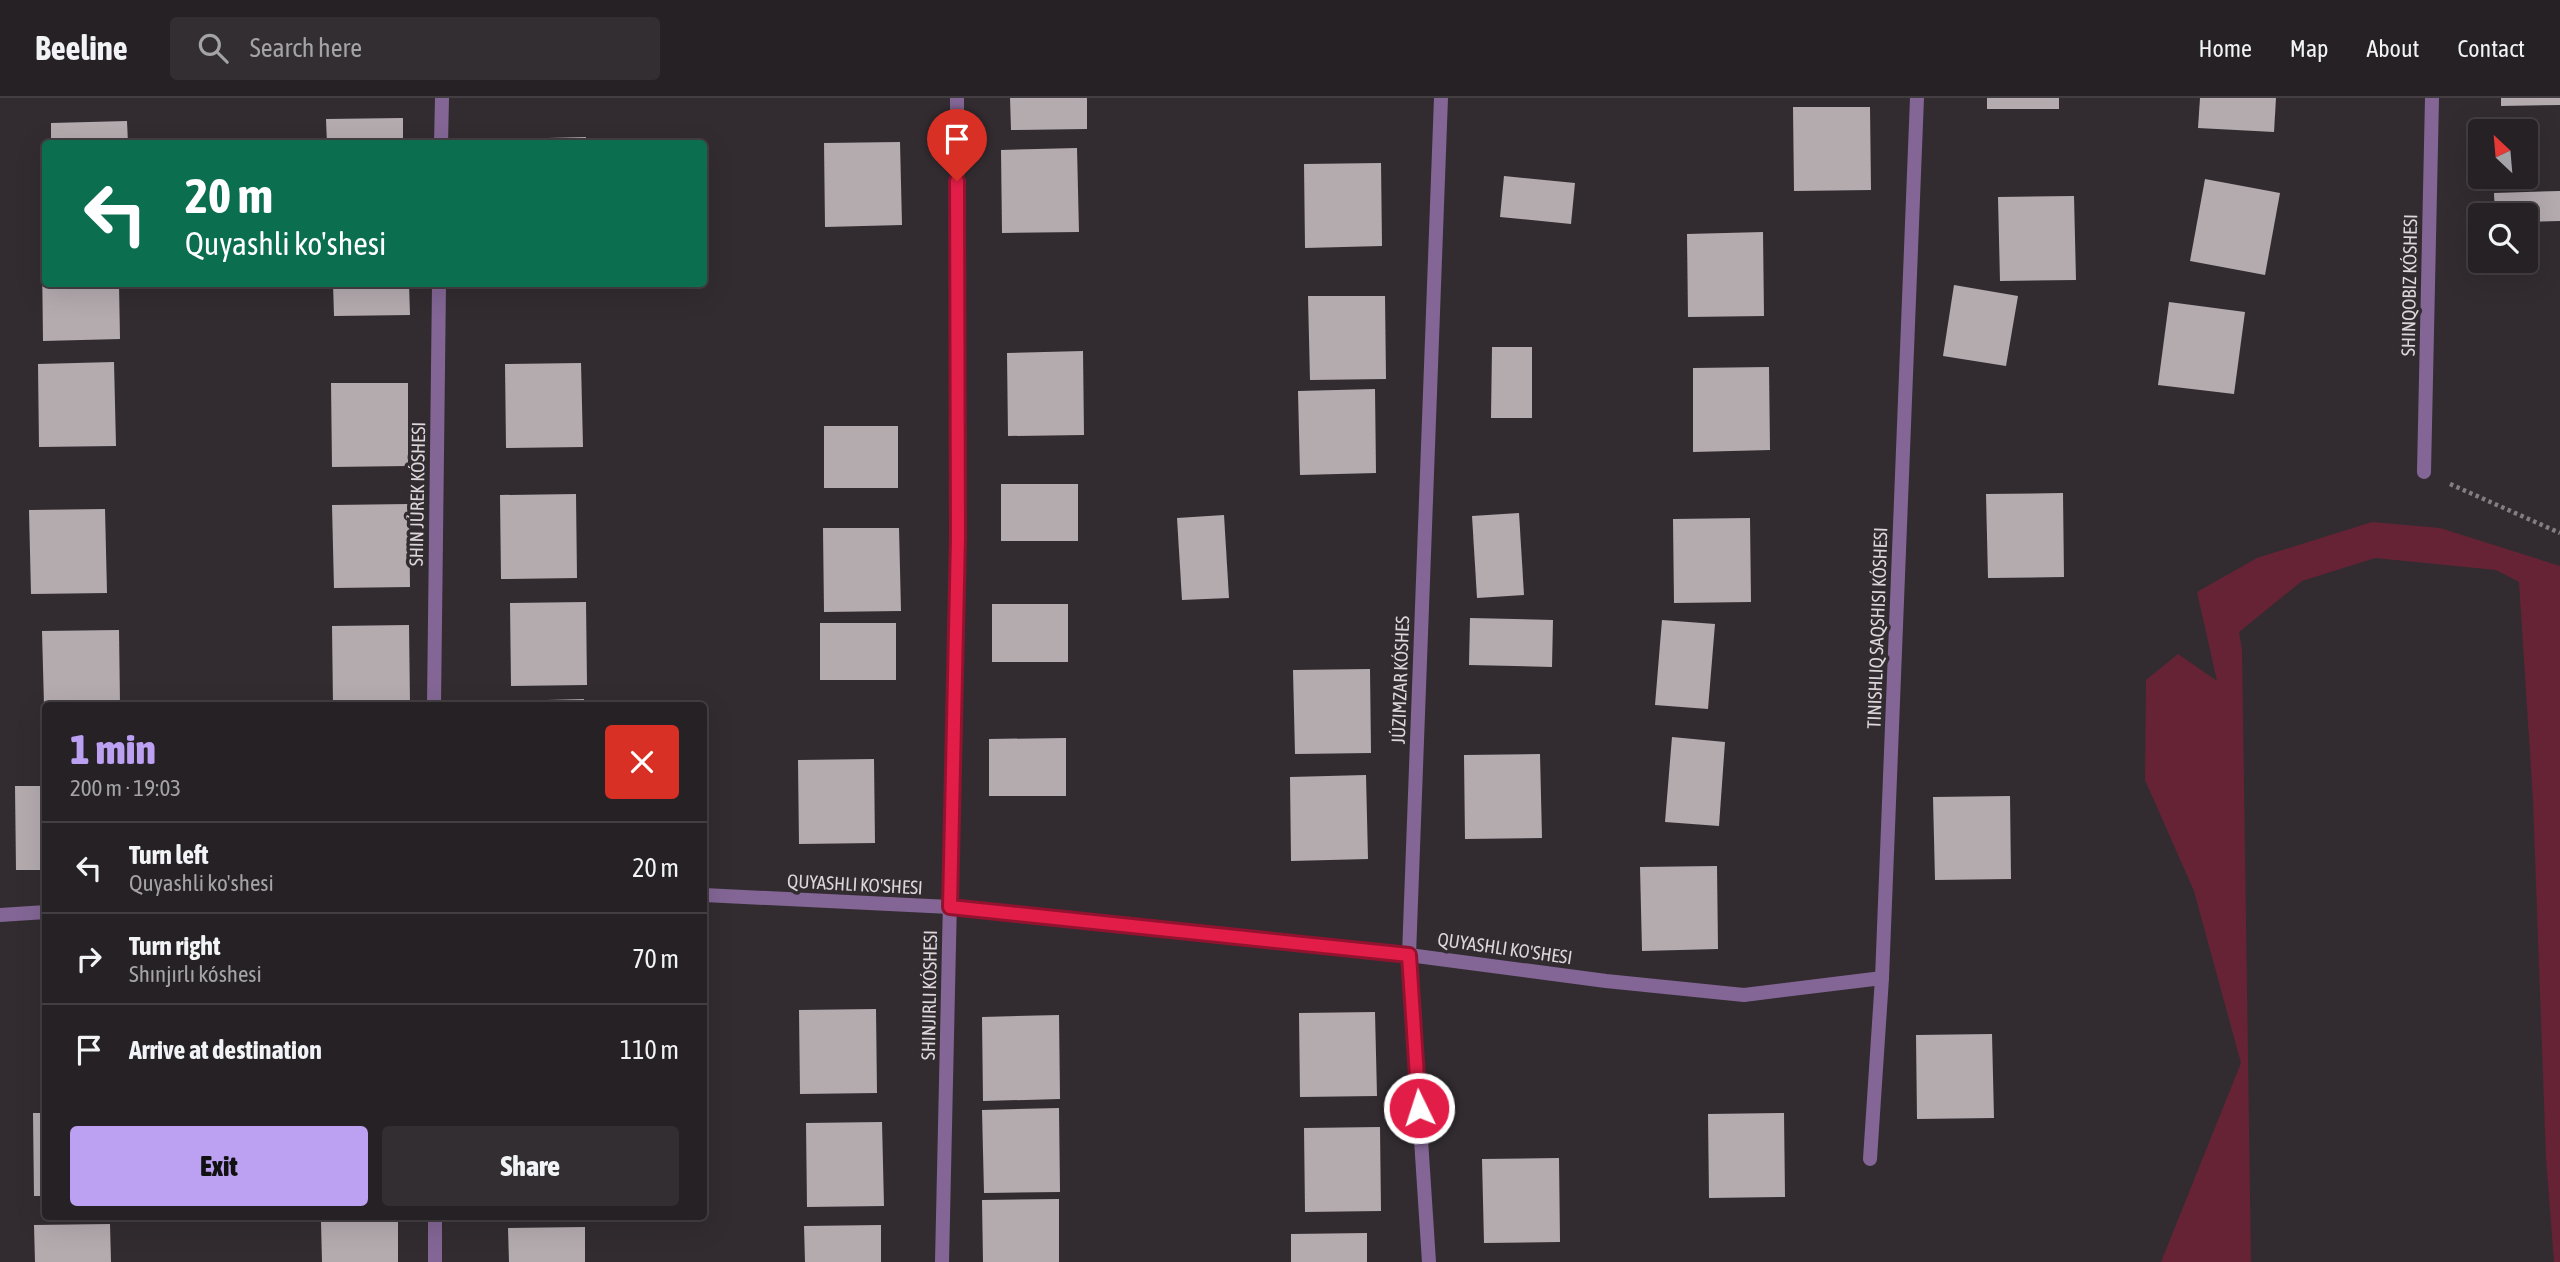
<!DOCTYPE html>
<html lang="en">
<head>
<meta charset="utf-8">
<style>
	body { margin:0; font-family:"Asap Condensed",sans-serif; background:#322e32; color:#f1f3f6; height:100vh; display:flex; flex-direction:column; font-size:26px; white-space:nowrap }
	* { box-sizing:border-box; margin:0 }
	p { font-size:23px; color:#a4a3a7 }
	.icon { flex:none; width:38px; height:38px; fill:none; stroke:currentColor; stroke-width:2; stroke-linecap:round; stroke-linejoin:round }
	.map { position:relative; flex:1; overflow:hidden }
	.panel { position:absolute; left:42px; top:604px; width:665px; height:518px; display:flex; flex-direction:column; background:#262125; border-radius:7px; box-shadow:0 7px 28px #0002,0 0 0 2px #423e42 }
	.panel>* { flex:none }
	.guide { position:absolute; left:42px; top:42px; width:665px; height:147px; border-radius:7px; box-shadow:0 7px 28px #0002,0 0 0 2px #423e42; background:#0b6e4f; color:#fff; overflow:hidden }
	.needle { width:46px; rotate:334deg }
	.controls { position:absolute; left:2468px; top:21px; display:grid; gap:14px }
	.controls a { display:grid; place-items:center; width:70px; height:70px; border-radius:7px; background:#262125; box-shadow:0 7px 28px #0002,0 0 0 2px #423e42; font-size:35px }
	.pin { position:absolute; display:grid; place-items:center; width:60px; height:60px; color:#fff; margin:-72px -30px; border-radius:50% 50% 50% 0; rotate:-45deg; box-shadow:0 0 7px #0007 }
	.pin .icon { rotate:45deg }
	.me { position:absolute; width:77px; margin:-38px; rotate:356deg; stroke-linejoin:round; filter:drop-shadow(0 0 5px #0008) }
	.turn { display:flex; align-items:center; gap:24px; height:147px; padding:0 28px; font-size:32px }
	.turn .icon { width:91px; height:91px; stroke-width:2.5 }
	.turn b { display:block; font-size:49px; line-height:60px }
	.round { display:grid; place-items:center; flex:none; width:74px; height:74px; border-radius:7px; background:#322e32 }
	.head { display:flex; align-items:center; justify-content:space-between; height:119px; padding:0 28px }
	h1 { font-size:42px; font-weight:800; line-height:52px; color:#bca0f2 }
	.button { display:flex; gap:14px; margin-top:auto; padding:14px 28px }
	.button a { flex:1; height:80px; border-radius:7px; background:#bca0f2; color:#111; font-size:28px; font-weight:800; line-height:80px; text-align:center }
	.button a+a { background:#322e32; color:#f1f3f6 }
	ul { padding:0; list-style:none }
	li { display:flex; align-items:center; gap:21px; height:91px; padding:0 28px; border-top:2px solid #423e42 }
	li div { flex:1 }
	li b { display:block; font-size:26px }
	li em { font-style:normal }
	header { display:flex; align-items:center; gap:42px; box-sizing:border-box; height:98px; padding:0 35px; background:#262125; border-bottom:2px solid #423e42 }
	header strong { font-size:33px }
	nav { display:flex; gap:38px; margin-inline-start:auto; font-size:24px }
	.search { width:490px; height:63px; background:#322e32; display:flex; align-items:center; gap:18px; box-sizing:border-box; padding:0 24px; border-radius:7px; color:#a4a3a7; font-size:26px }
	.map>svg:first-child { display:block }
	.green { fill:#662335 }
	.building { fill:#b4abaf }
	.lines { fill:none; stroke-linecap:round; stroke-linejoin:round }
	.path { stroke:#837e82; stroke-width:4.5; stroke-dasharray:3.5 3.5; stroke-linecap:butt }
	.minor { stroke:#836695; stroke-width:14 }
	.route-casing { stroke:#92132f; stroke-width:18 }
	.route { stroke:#e11d48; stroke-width:12 }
	.labels { text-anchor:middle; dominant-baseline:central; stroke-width:7; stroke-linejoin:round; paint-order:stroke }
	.street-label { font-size:19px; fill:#dad6d9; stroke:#322c31 }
</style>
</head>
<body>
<header>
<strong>Beeline</strong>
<div class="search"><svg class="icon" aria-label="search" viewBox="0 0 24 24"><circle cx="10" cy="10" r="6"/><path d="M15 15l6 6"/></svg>Search here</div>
<nav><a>Home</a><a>Map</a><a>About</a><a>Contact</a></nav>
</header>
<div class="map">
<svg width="2560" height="1164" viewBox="0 0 2560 1164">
	<rect width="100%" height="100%" fill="#322c31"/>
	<!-- green -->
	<polygon class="green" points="2372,424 2440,430 2560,468 2560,1164 2554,1164 2546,1060 2533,702 2519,484 2496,472 2375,460 2302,483 2239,534 2242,552 2251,1164 2161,1164 2241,965 2194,793 2145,682 2146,582 2178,556 2217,583 2197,494 2257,460"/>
	<!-- building -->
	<g class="building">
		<polygon points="1010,0 1087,0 1087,31 1011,32"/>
		<rect x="1987" y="0" width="72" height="11"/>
		<polygon points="2200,0 2276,0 2274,34 2198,30"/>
		<polygon points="2501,0 2560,0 2560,7 2501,8"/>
		<polygon points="1793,9 1870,9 1871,92 1794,93"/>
		<polygon points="403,20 403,46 327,46 326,21"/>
		<polygon points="127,23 128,46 51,46 51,25"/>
		<polygon points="586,39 586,46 509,46 509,41"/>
		<polygon points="900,44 902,127 825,129 824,45"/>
		<polygon points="1077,50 1079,134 1002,135 1001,52"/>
		<polygon points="1381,65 1382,148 1305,150 1304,66"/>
		<polygon points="1504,78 1575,85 1571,126 1500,119"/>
		<polygon points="2205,81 2280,95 2265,177 2190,163"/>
		<polygon points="2560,93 2560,123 2525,124 2525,117 2495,117 2494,95"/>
		<polygon points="2074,98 2076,182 2000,183 1998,99"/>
		<polygon points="1763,134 1764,218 1688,219 1687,136"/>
		<polygon points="42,159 46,159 46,186 119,186 120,241 43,243"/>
		<polygon points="333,186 409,186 410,217 334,218"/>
		<polygon points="505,186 557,186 557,190 504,188"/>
		<polygon points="1954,187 2018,198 2006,268 1943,258"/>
		<polygon points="1308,198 1385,198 1386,281 1310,282"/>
		<polygon points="2169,204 2245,214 2234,296 2158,287"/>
		<polygon points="1492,249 1532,249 1532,320 1491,320"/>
		<polygon points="1083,253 1084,337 1008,338 1007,255"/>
		<polygon points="114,264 116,348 39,349 38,266"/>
		<polygon points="581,265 583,349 506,350 505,266"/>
		<polygon points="1769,269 1770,352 1693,354 1693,270"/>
		<polygon points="331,285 408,285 408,368 332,369"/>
		<polygon points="1375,291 1376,375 1300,377 1298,293"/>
		<rect x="824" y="328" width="74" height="62"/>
		<rect x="1001" y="386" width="77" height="57"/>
		<polygon points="2063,395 2064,479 1988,480 1986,396"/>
		<polygon points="576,396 577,480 501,481 500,397"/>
		<polygon points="409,406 410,489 334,490 332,407"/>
		<polygon points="105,411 107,495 31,496 29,412"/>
		<polygon points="1519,415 1524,497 1477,500 1472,418"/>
		<polygon points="1224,417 1229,500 1182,502 1177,420"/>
		<polygon points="1750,420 1751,504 1674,505 1673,421"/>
		<polygon points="823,430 899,430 901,513 824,514"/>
		<polygon points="586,504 587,587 511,588 510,505"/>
		<rect x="992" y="506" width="76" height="58"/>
		<polygon points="1470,520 1553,522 1552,569 1469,567"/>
		<polygon points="1662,522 1715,526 1708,611 1655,607"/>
		<rect x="820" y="525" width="76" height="57"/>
		<polygon points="409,527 410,607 333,607 332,528"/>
		<polygon points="119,532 120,607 44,607 42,533"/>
		<polygon points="1370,571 1371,655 1295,656 1293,572"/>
		<polygon points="584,601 584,607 509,607 509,603"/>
		<polygon points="1672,639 1725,644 1719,728 1665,724"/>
		<polygon points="1066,640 1066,698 989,698 989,641"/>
		<polygon points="1540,656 1542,740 1465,741 1464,657"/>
		<polygon points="874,661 875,745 799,746 798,662"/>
		<polygon points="1366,677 1368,761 1291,763 1290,679"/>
		<polygon points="15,688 46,688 46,772 16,772"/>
		<polygon points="2010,698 2011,781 1935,782 1933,699"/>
		<polygon points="1717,768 1718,851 1642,853 1640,769"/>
		<polygon points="876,911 877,995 800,996 799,912"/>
		<polygon points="1375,914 1377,998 1300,999 1299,915"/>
		<polygon points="1059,917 1060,1001 983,1003 982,919"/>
		<polygon points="1992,936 1994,1020 1917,1021 1916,937"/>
		<polygon points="1059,1010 1060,1094 984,1095 982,1012"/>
		<polygon points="33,1015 46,1015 46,1098 34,1098"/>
		<polygon points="1784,1015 1785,1099 1709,1100 1708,1016"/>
		<polygon points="882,1024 884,1108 807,1109 806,1025"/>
		<polygon points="1380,1029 1381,1113 1305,1114 1304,1030"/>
		<polygon points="1559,1060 1560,1144 1484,1145 1482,1061"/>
		<polygon points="1059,1101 1059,1164 983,1164 982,1102"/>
		<polygon points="398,1122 398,1164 322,1164 321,1124"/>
		<polygon points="110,1126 111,1164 35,1164 34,1127"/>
		<polygon points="881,1127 881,1164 805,1164 804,1128"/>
		<polygon points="585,1129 585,1164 509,1164 508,1130"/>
		<polygon points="1367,1135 1367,1164 1291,1164 1291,1136"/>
	</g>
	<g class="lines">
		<!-- path -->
		<polyline class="path" points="2450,386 2560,435"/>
		<!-- minor -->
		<g class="minor">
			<polyline points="441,46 442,0"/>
			<polyline points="2424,374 2432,0"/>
			<polyline points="434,607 439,186"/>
			<polyline points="704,797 950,809 1409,857 1606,883 1744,897 1882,880"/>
			<polyline points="0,817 46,814"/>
			<polyline points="1870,1061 1882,880 1917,0"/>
			<polyline points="435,1118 435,1164"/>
			<polyline points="942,1164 958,440 957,0"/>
			<polyline points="1429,1164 1409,857 1441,0"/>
		</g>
	</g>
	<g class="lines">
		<!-- route casing -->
		<g class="route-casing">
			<polyline id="route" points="957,83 958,440 950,809 1409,857 1419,1010"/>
		</g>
		<!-- route -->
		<use href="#route" class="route"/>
	</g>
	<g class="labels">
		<!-- street labels -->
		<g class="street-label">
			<text transform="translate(2409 187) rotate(-89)">SHINQOBIZ KÓSHESI</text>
			<text transform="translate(417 396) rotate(-89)">SHIN JÚREK KÓSHESI</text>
			<text transform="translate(1877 530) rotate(-88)">TINISHLIQ SAQSHISI KÓSHESI</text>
			<text transform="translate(1400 582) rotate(-88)">JÚZIMZAR KÓSHES</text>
			<text transform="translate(855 786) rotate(3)">QUYASHLI KO'SHESI</text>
			<text transform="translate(1505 850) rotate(8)">QUYASHLI KO'SHESI</text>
			<text transform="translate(929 897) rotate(-89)">SHINJIRLI KÓSHESI</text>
		</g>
	</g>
</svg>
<div class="controls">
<a><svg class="needle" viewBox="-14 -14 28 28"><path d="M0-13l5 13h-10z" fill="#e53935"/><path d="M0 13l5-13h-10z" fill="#a4a3a7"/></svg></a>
<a><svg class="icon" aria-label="search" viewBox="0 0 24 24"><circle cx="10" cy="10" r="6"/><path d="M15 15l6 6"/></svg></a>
</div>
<div class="pin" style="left:957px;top:83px;background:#d93025"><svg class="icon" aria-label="arrive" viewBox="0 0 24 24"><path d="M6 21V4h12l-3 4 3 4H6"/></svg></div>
<svg class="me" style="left:1419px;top:1010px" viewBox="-20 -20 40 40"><circle r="17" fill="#e11d48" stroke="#fff" stroke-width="3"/><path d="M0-11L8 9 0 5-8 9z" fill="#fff"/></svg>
<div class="guide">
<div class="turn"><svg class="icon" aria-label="left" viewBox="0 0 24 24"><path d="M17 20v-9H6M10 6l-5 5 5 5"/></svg><div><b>20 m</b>Quyashli ko'shesi</div></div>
</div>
<section class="panel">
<div class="head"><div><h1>1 min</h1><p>200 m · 19:03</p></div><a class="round" style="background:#d93025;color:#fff"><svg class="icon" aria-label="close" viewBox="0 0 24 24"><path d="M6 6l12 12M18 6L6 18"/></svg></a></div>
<ul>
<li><svg class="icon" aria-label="left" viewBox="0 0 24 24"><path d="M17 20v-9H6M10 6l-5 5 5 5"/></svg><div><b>Turn left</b><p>Quyashli ko'shesi</p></div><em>20 m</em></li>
<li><svg class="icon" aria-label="right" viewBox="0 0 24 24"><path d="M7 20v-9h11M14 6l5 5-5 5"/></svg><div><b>Turn right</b><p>Shınjırlı kóshesi</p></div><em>70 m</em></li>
<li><svg class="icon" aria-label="arrive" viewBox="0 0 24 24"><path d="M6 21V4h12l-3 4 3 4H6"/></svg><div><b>Arrive at destination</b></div><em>110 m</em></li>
</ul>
<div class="button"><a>Exit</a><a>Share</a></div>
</section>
</div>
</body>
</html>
